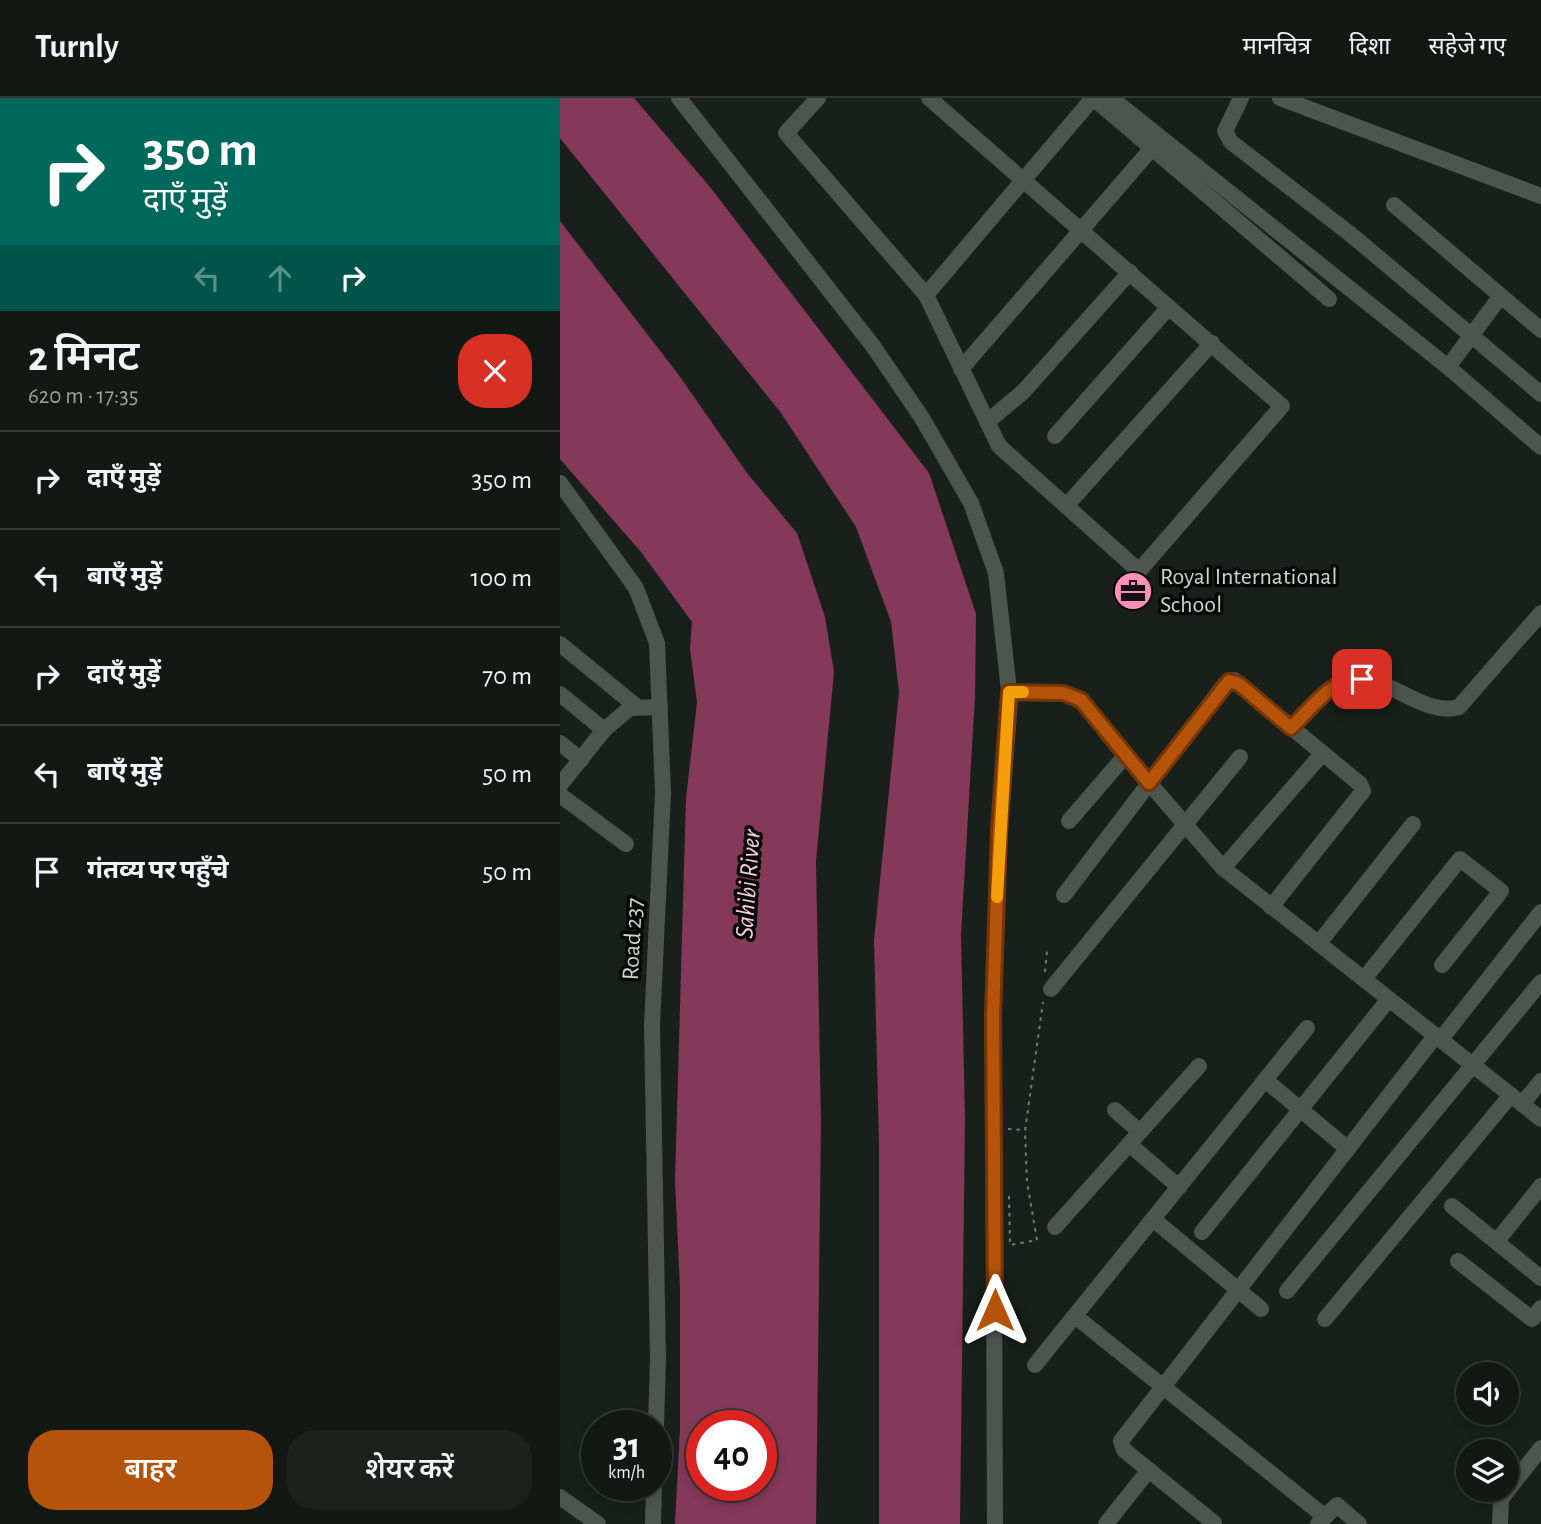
<!DOCTYPE html>
<html lang="hi">
<head>
<meta charset="utf-8">
<style>
	body { margin:0; font-family:"Alegreya Sans","Noto Sans Devanagari",sans-serif; background:#1c211d; color:#f1f3f6; height:100vh; display:flex; flex-direction:column; font-size:26px; white-space:nowrap }
	* { box-sizing:border-box; margin:0 }
	p { font-size:23px; color:#9da0a0 }
	.icon { flex:none; width:38px; height:38px; fill:none; stroke:currentColor; stroke-width:2; stroke-linecap:round; stroke-linejoin:round }
	.map { position:relative; flex:1; overflow:hidden }
	.side { display:flex; flex-direction:column; background:#131814; width:560px }
	.side>* { flex:none }
	.top-card { background:#00695c; color:#fff; overflow:hidden }
	.buttons { position:absolute; left:896px; top:1264px; display:grid; gap:14px }
	.buttons a { display:grid; place-items:center; width:63px; height:63px; border-radius:50%; background:#131814; box-shadow:0 4px 10px #0003,0 0 0 2px #323734; font-size:35px }
	.speed { position:absolute; left:21px; top:1312px; display:flex; gap:14px; font-size:35px; font-weight:700; text-align:center }
	.speed>* { display:grid; place-content:center; width:91px; height:91px; border-radius:50%; background:#131814; box-shadow:0 4px 10px #0003,0 0 0 2px #323734; line-height:1 }
	.speed small { font-size:18px; font-weight:400 }
	.speed .limit { border:10px solid #d22; background:#fff; color:#111 }
	.pin { position:absolute; display:grid; place-items:center; width:60px; height:60px; color:#fff; margin:-30px; border-radius:14px; box-shadow:0 4px 10px #0006 }
	.me { position:absolute; width:77px; margin:-38px; rotate:0deg; stroke-linejoin:round; filter:drop-shadow(0 0 5px #0008) }
	.turn { display:flex; align-items:center; gap:24px; height:147px; padding:0 28px; font-size:32px }
	.turn .icon { width:91px; height:91px; stroke-width:2.5 }
	.turn b { display:block; font-size:49px; line-height:60px }
	.lanes { display:flex; align-items:center; height:66px; padding:0 28px; background:#0003; justify-content:center; gap:35px; direction:ltr }
	.lanes .off { opacity:.35 }
	.round { display:grid; place-items:center; flex:none; width:74px; height:74px; border-radius:28px; background:#1c211d }
	.overview { display:flex; align-items:center; justify-content:space-between; height:119px; padding:0 28px }
	h1 { font-size:42px; font-weight:600; line-height:52px }
	.cta { display:flex; gap:14px; margin-top:auto; padding:14px 28px }
	.cta a { flex:1; height:80px; border-radius:28px; background:#b45309; color:#fff; font-size:28px; font-weight:600; line-height:80px; text-align:center }
	.cta a+a { background:#1c211d; color:#f1f3f6 }
	ul { padding:0; list-style:none }
	li { display:flex; align-items:center; gap:21px; height:98px; padding:0 28px; border-top:2px solid #323734 }
	li div { flex:1 }
	li b { display:block; font-size:26px }
	li em { font-style:normal }
	header { display:flex; align-items:center; gap:42px; box-sizing:border-box; height:98px; padding:0 35px; background:#131814; border-bottom:2px solid #323734 }
	header strong { font-size:33px }
	nav { display:flex; gap:38px; margin-inline-start:auto; font-size:24px }
	main { display:flex; flex:1; min-height:0 }
	.map>svg:first-child { display:block }
	.water { fill:#833957; fill-rule:evenodd }
	.lines { fill:none; stroke-linecap:round; stroke-linejoin:round }
	.path { stroke:#747a76; stroke-width:2; stroke-dasharray:3.5 5; stroke-linecap:butt }
	.minor { stroke:#4c554f; stroke-width:16 }
	.route-casing { stroke:#753606; stroke-width:18 }
	.route { stroke:#b45309; stroke-width:12 }
	.slow { stroke:#f59e0b; stroke-width:12 }
	.labels { text-anchor:middle; dominant-baseline:central; stroke-width:7; stroke-linejoin:round; paint-order:stroke }
	.poi-label { font-size:24px; fill:#cfd4d0; stroke:#060907; text-anchor:start }
	.street-label { font-size:24px; fill:#cfd4d0; stroke:#060907 }
	.water-label { font-size:26px; font-style:italic; fill:#fbcedd; stroke:#060907 }
</style>
</head>
<body>
<header>
<strong>Turnly</strong>
<nav><a>मानचित्र</a><a>दिशा</a><a>सहेजे गए</a></nav>
</header>
<main>
<section class="side">
<div class="top-card">
<div class="turn"><svg class="icon" aria-label="right" viewBox="0 0 24 24"><path d="M7 20v-9h11M14 6l5 5-5 5"/></svg><div><b>350 m</b>दाएँ मुड़ें</div></div>
<div class="lanes"><svg class="icon off" aria-label="left" viewBox="0 0 24 24"><path d="M17 20v-9H6M10 6l-5 5 5 5"/></svg><svg class="icon off" aria-label="ahead" viewBox="0 0 24 24"><path d="M12 20V5M6 11l6-6 6 6"/></svg><svg class="icon" aria-label="right" viewBox="0 0 24 24"><path d="M7 20v-9h11M14 6l5 5-5 5"/></svg></div>
</div>
<div class="overview"><div><h1>2 मिनट</h1><p>620 m · 17:35</p></div><a class="round" style="background:#d93025;color:#fff"><svg class="icon" aria-label="close" viewBox="0 0 24 24"><path d="M6 6l12 12M18 6L6 18"/></svg></a></div>
<ul>
<li><svg class="icon" aria-label="right" viewBox="0 0 24 24"><path d="M7 20v-9h11M14 6l5 5-5 5"/></svg><div><b>दाएँ मुड़ें</b></div><em>350 m</em></li>
<li><svg class="icon" aria-label="left" viewBox="0 0 24 24"><path d="M17 20v-9H6M10 6l-5 5 5 5"/></svg><div><b>बाएँ मुड़ें</b></div><em>100 m</em></li>
<li><svg class="icon" aria-label="right" viewBox="0 0 24 24"><path d="M7 20v-9h11M14 6l5 5-5 5"/></svg><div><b>दाएँ मुड़ें</b></div><em>70 m</em></li>
<li><svg class="icon" aria-label="left" viewBox="0 0 24 24"><path d="M17 20v-9H6M10 6l-5 5 5 5"/></svg><div><b>बाएँ मुड़ें</b></div><em>50 m</em></li>
<li><svg class="icon" aria-label="arrive" viewBox="0 0 24 24"><path d="M6 21V4h12l-3 4 3 4H6"/></svg><div><b>गंतव्य पर पहुँचे</b></div><em>50 m</em></li>
</ul>
<div class="cta"><a>बाहर</a><a>शेयर करें</a></div>
</section>
<div class="map">
<svg width="981" height="1426" viewBox="0 0 981 1426">
	<rect width="100%" height="100%" fill="#19201b"/>
	<!-- water -->
	<g class="water">
		<polygon points="0,0 74,0 150,89 369,375 416,516 415,598 401,837 405,1021 400,1426 319,1426 319,1045 314,842 339,594 331,524 296,429 221,315 0,40"/>
		<path d="M0,123L118,276L187,375L237,435L265,519L274,574L256,763L261,1024L256,1426H115L120,1331V1191L115,1083L126,700L137,604L130,551L132,524L81,454L0,361ZM142,1328H201V1388H142Z"/>
	</g>
	<g class="lines">
		<!-- path -->
		<g class="path">
			<polyline points="485,874 487,853"/>
			<polyline points="448,1031 464,1032"/>
			<polyline points="449,1098 450,1147 477,1142 467,1084 465,1033 483,904"/>
		</g>
		<!-- minor -->
		<g class="minor">
			<polyline points="119,0 313,248 362,320 411,405 436,475 450,602 440,733 433,918 435,1426"/>
			<polyline points="258,0 226,35 366,197 439,348 579,473 722,308 369,0"/>
			<polyline points="551,0 888,269 981,349"/>
			<polyline points="681,0 665,33 671,44 789,135 981,296"/>
			<polyline points="720,0 981,98"/>
			<polyline points="834,107 981,232"/>
			<polyline points="366,197 533,0 769,201"/>
			<polyline points="888,269 940,199"/>
			<polyline points="401,271 593,49"/>
			<polyline points="427,324 463,294 570,174"/>
			<polyline points="495,338 609,209"/>
			<polyline points="0,385 76,490 97,545 103,695 92,927 98,1261 96,1328"/>
			<polyline points="506,408 652,245"/>
			<polyline points="0,546 76,608"/>
			<polyline points="449,594 503,595 521,602 557,648 663,770 981,1021"/>
			<polyline points="0,596 44,632"/>
			<path d="M731,630C746,616 761,595 779,585C818,564 859,621 899,609L981,515"/>
			<polyline points="0,645 21,662"/>
			<polyline points="0,687 44,632 70,610 100,609"/>
			<polyline points="0,697 66,746"/>
			<polyline points="509,723 565,658"/>
			<polyline points="663,770 762,656"/>
			<polyline points="504,797 664,587 674,582 800,686 803,693 711,809"/>
			<polyline points="759,845 853,726"/>
			<polyline points="804,881 900,761 941,793 882,867"/>
			<polyline points="491,891 680,659"/>
			<polyline points="881,941 981,814"/>
			<polyline points="705,982 788,1051"/>
			<polyline points="962,1006 981,983"/>
			<polyline points="555,1012 580,1034"/>
			<polyline points="569,1046 619,1089"/>
			<polyline points="892,1108 981,1180"/>
			<polyline points="593,1121 701,1211"/>
			<polyline points="495,1129 639,968"/>
			<polyline points="642,1134 829,901"/>
			<polyline points="937,1143 981,1088"/>
			<polyline points="898,1163 972,1221 981,1210"/>
			<polyline points="727,1193 981,884"/>
			<polyline points="515,1218 764,1418"/>
			<polyline points="765,1221 951,997"/>
			<polyline points="475,1267 747,930"/>
			<polyline points="0,1399 38,1426"/>
			<polyline points="654,1425 564,1352 561,1343 876,937"/>
			<polyline points="93,1426 94,1388"/>
			<polyline points="546,1426 589,1372"/>
			<polyline points="758,1426 777,1407 799,1426"/>
			<polyline points="940,1426 941,1401 981,1350"/>
		</g>
	</g>
	<g class="lines">
		<!-- route casing -->
		<g class="route-casing">
			<path id="route" d="M435,1212L433,918L439,733L449,594L503,595L521,602L589,685L669,583L679,586L731,630C751,611 772,579 802,581"/>
		</g>
		<!-- route -->
		<use href="#route" class="route"/>
		<!-- slow -->
		<polyline class="slow" points="437,799 449,594 463,594"/>
	</g>
	<!-- icons -->
	<defs>
		<g id="office-disc" transform="scale(2.0125)"><circle r="9.5" fill="#ff8eb9" stroke="#060907"/><path d="M-6-3h4V-5.5h4V-3h4V5H-6ZM-1-4.5V-3h2v-1.5ZM-6 0V1H6V0Z" fill="#111"/></g>
	</defs>
	<g fill-rule="evenodd">
		<use href="#office-disc" x="573" y="493"/>
	</g>
	<g class="labels">
		<!-- poi labels -->
		<g class="poi-label">
			<text x="600" y="479">Royal International<tspan x="600" dy="28">School</tspan></text>
		</g>
		<!-- street labels -->
		<g class="street-label">
			<text transform="translate(73 841) rotate(-87)">Road 237</text>
		</g>
		<!-- water labels -->
		<g class="water-label">
			<text transform="translate(188 786) rotate(-86)">Sahibi River</text>
		</g>
	</g>
</svg>
<div class="buttons">
<a><svg class="icon" aria-label="sound" viewBox="0 0 24 24"><path d="M4 9h4l5-4v14l-5-4H4zM17 9q2 3 0 6"/></svg></a>
<a><svg class="icon" aria-label="layers" viewBox="0 0 24 24"><path d="M12 4l9 5-9 5-9-5zM3 14l9 5 9-5"/></svg></a>
</div>
<div class="speed"><div>31<small>km/h</small></div><div class="limit">40</div></div>
<div class="pin" style="left:802px;top:581px;background:#d93025"><svg class="icon" aria-label="arrive" viewBox="0 0 24 24"><path d="M6 21V4h12l-3 4 3 4H6"/></svg></div>
<svg class="me" style="left:435px;top:1212px" viewBox="-20 -20 40 40"><path d="M0-17L14 15 0 8-14 15z" fill="#b45309" stroke="#fff" stroke-width="4"/></svg>
</div>
</main>
</body>
</html>
